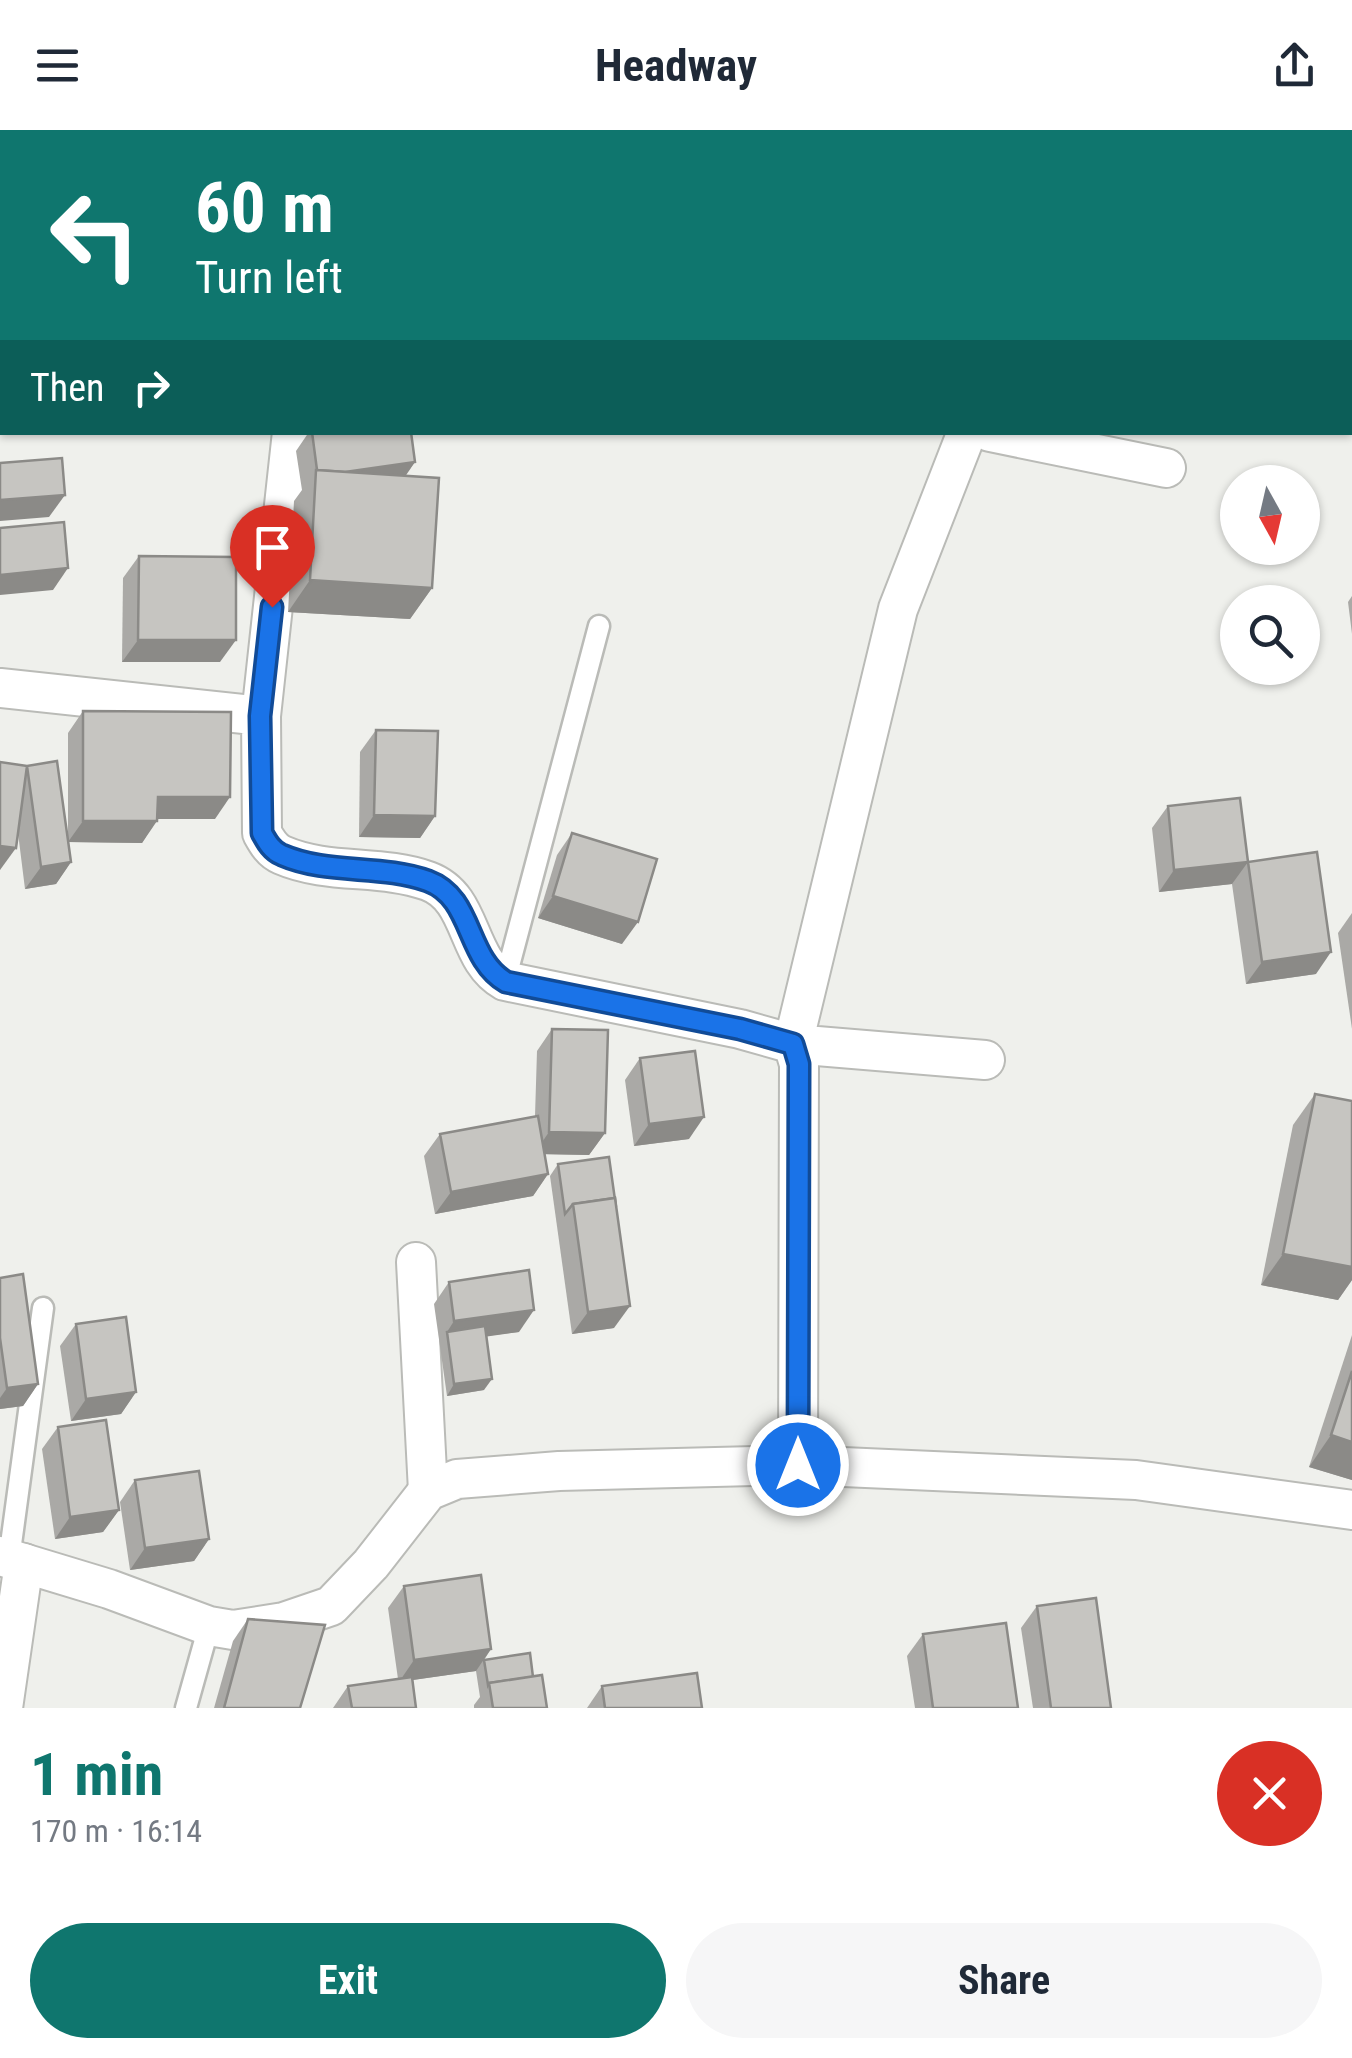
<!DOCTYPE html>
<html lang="en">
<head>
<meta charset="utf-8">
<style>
	body { margin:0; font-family:"Roboto Condensed",sans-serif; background:#f6f6f7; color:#1f2937; height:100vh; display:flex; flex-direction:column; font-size:38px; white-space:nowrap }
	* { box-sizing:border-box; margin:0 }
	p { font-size:32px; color:#747a83 }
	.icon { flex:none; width:55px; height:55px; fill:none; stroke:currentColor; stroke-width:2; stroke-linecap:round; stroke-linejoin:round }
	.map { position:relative; height:1578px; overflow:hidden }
	.details { display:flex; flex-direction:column; background:#fff; flex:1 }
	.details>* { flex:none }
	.top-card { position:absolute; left:0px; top:0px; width:1352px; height:305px; box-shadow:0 2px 8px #0004; background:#0f766e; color:#fff; overflow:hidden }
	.needle { width:65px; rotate:172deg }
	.controls { position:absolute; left:1220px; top:335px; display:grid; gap:20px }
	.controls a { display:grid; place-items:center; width:100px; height:100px; border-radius:50%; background:#fff; box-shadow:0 2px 8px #0004; font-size:50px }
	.pin { position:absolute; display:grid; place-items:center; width:85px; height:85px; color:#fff; margin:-102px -42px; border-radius:50% 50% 50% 0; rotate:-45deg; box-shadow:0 0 10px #0007 }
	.pin .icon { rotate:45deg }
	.me { position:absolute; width:110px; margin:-55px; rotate:0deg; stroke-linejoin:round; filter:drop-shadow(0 0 8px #0008) }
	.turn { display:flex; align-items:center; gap:35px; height:210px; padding:0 30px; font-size:45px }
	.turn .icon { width:130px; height:130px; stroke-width:2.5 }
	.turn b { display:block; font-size:70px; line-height:85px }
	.then { display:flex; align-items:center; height:95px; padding:0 30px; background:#0003; gap:20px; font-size:38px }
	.round { display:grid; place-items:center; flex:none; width:105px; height:105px; border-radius:52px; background:#f6f6f7 }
	.headline { display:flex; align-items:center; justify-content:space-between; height:170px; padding:0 30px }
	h1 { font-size:60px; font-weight:700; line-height:75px; color:#0f766e }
	.cta { display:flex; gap:20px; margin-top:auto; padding:20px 30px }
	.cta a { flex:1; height:115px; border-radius:60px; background:#0f766e; color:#fff; font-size:40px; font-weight:700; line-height:115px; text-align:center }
	.cta a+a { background:#f6f6f7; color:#1f2937 }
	header { display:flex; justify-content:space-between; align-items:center; height:130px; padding:0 30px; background:#fff; font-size:45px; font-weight:700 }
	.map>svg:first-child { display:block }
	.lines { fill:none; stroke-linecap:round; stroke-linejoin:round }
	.service-casing { stroke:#babbb7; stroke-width:25 }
	.minor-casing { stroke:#babbb7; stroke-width:42 }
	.service { stroke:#fff; stroke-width:20 }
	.minor { stroke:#fff; stroke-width:38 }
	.wall { fill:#aaa9a6 }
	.shaded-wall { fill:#8b8a87 }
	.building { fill:#c6c5c1; stroke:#8b8a87; stroke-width:2.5 }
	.route-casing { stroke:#114b97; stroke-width:25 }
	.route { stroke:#1a73e8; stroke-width:18 }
</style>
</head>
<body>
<header><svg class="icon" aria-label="menu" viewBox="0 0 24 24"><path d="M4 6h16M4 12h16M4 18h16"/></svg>Headway<svg class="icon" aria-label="share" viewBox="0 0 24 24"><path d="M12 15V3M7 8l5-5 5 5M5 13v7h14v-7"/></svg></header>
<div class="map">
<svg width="1352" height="1578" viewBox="0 0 1352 1578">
	<rect width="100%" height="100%" fill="#eff0ec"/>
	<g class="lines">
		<!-- service casing -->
		<g class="service-casing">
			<g id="service">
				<polyline points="505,851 599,496"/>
				<polyline points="9,1429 43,1178"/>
				<polyline points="186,1578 209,1496"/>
			</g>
		</g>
		<!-- minor casing -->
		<g class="minor-casing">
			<g id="minor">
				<polyline points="296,0 296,2"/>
				<polyline points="1068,2 1069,0"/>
				<polyline points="967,302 898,479 793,914 985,930"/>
				<polyline points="990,302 1166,338"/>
				<path d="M0,558L261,586L262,703C267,712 272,721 282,725C328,745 381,734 428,751C474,768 465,829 505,851L740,899L793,914L799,934L798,1335"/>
				<polyline points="261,586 292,302"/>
				<polyline points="416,1132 428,1361"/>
				<polyline points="0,1426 109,1459 209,1496 233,1500 284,1492 331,1476 371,1434 428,1361 457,1349 559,1341 798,1335 1136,1350 1352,1380"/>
				<polyline points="3,1578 24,1433"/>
			</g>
		</g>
		<!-- service -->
		<use href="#service" class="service"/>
		<!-- minor -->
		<use href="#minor" class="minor"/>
	</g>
	<!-- wall -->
	<g class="wall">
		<polygon points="513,0 608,0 609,2 513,2"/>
		<rect x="628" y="0" width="101" height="2"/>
		<polygon points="309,302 411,302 415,332 405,345 432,458 410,489 288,482 294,371 302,360 296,321"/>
		<polygon points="139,426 220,532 122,532 123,448"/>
		<polygon points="1352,466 1352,504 1348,472"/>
		<polygon points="83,581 215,689 157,689 142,713 68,712 71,732 56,754 25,759 18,703 0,740 27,636 68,706 68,603"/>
		<polygon points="376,600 435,686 420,708 359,707 360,622"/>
		<polygon points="1168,676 1248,732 1316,844 1246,854 1232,754 1159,762 1152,698"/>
		<polygon points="572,703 622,814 538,788 557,725"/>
		<polygon points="1352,783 1352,899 1338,803"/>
		<polygon points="552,899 605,1003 589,1025 545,1024 548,1044 533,1066 435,1084 424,1026 440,1004 535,986 537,921"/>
		<polygon points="640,928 689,1009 634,1016 625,950"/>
		<polygon points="1315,964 1352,971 1352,1150 1338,1170 1261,1155 1293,995"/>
		<polygon points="558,1034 614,1198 572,1204 550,1046"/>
		<polygon points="0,1148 38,1254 23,1276 0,1279"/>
		<polygon points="449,1152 519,1202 486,1206 484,1260 447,1266 434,1174"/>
		<polygon points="76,1194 136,1262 121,1284 71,1291 60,1216"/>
		<polygon points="1352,1205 1352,1350 1309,1337"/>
		<polygon points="58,1297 119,1380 103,1402 55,1409 42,1319"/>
		<polygon points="135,1350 209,1409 194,1431 130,1440 120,1372"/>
		<polygon points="404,1456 491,1519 484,1530 533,1547 547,1578 474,1578 474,1575 480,1567 476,1541 412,1550 416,1578 333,1578 348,1556 398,1549 388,1478"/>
		<polygon points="1037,1476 1111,1578 1033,1578 1021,1498"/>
		<polygon points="248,1489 300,1578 214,1578 233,1511"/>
		<polygon points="923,1504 1018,1578 915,1578 907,1526"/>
		<polygon points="602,1556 702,1578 587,1578"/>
	</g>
	<!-- shaded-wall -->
	<g class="shaded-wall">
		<polygon points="415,332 400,354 318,345"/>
		<polygon points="65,365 49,387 0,391 0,370"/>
		<polygon points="68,438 53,460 0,465 0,445"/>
		<polygon points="310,450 432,458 410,489 288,482"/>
		<polygon points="138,510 236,510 220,532 122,532"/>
		<polygon points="158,667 230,667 215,689 142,689"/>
		<polygon points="374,685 435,686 420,708 359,707"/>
		<polygon points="83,691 157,691 142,713 68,712"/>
		<polygon points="0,716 16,718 0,740"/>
		<polygon points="71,732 56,754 25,759 41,737"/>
		<polygon points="1248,732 1232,754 1159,762 1174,740"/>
		<polygon points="553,766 638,792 622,814 538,788"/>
		<polygon points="1331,822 1316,844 1246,854 1262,832"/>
		<polygon points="704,987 689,1009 634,1016 649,994"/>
		<polygon points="549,1002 605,1003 589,1025 534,1024"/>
		<polygon points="548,1044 533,1066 435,1084 451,1062"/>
		<polygon points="1283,1124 1352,1137 1352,1150 1338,1170 1261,1155"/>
		<polygon points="630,1176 614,1198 572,1204 588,1182"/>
		<polygon points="534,1180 519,1202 448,1212 447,1202 454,1191"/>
		<polygon points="492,1249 484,1260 447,1266 454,1254"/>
		<polygon points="38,1254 23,1276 0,1279 0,1268 7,1258"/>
		<polygon points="136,1262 121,1284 71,1291 86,1269"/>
		<polygon points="1331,1305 1352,1312 1352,1350 1309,1337"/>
		<polygon points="119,1380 103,1402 55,1409 70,1387"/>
		<polygon points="209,1409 194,1431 130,1440 145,1418"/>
		<polygon points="491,1519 476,1541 399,1552 414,1530"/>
	</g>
	<!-- building -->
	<g class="building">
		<polygon points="531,0 608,0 609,2 532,2"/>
		<rect x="646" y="0" width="83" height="2"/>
		<polygon points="312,302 411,302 415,332 345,342 317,340"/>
		<polygon points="62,328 65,365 0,370 0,333"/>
		<polygon points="316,340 439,348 432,458 310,450"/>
		<polygon points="64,392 68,438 0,445 0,398"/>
		<polygon points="139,426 236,427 236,510 138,510"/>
		<polygon points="83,581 231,582 230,667 158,667 157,691 83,691"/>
		<polygon points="376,600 438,601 435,686 374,685"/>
		<polygon points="57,631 71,732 41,737 27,636 16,718 0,716 0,632 27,636"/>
		<polygon points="1240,668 1248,732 1174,740 1168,676"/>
		<polygon points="572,703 657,729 638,792 553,766"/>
		<polygon points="1317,722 1331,822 1262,832 1248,732"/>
		<polygon points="552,899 608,900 605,1003 549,1002"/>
		<polygon points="695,921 704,987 649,994 640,928"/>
		<polygon points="1315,964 1352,971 1352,1137 1283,1124"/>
		<polygon points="538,986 548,1044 451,1062 440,1004"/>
		<polygon points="609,1027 616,1077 615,1068 573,1074 565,1084 558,1034"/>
		<polygon points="615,1068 630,1176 588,1182 573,1074"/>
		<polygon points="529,1140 534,1180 454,1191 449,1152"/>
		<polygon points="23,1144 38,1254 7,1258 0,1208 0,1148"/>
		<polygon points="126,1187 136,1262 86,1269 76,1194"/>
		<polygon points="485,1196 492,1249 454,1254 447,1202"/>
		<polygon points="1352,1241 1352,1312 1331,1305"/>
		<polygon points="106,1290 119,1380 70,1387 58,1297"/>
		<polygon points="199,1341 209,1409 145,1418 135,1350"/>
		<polygon points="481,1445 491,1519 414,1530 404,1456"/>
		<polygon points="1096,1468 1111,1578 1051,1578 1037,1476"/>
		<polygon points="248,1489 325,1495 300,1578 224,1578"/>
		<polygon points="1006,1493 1018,1578 933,1578 923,1504"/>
		<polygon points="530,1523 533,1547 489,1553 488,1555 484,1530"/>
		<polygon points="697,1543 702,1578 605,1578 602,1556"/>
		<polygon points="542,1545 547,1578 493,1578 489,1553"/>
		<polygon points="412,1547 416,1578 352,1578 348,1556"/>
	</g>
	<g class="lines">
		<!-- route casing -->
		<g class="route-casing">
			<path id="route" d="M272,477L260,586L262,703C267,712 272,721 282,725C328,745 381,734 428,751C474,768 465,828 506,852L740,899L793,914L799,934L798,1335"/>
		</g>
		<!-- route -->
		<use href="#route" class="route"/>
	</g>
</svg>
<div class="controls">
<a><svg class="needle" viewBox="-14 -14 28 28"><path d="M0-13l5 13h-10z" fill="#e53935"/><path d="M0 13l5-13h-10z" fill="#747a83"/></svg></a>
<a><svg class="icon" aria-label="search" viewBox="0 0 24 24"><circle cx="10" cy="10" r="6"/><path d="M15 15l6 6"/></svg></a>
</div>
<div class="pin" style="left:272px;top:477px;background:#d93025"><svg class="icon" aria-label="arrive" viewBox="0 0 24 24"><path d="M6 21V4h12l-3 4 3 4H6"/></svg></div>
<svg class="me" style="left:798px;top:1335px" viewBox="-20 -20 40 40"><circle r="17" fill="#1a73e8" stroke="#fff" stroke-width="3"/><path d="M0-11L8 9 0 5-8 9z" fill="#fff"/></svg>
<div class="top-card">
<div class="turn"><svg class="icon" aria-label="left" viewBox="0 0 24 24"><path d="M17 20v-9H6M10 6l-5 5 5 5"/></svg><div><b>60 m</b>Turn left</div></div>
<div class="then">Then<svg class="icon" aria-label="right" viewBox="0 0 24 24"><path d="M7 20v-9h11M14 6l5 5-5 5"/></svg></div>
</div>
</div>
<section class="details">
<div class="headline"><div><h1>1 min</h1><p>170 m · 16:14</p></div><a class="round" style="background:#d93025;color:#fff"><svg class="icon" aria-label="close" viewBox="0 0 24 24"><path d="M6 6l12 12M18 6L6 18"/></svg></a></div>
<div class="cta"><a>Exit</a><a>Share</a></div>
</section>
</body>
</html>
